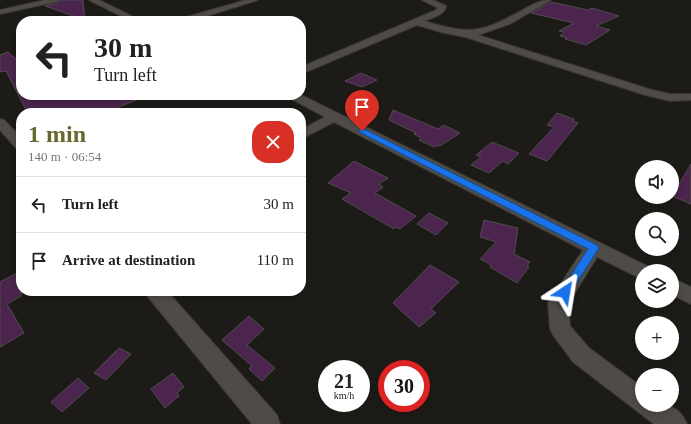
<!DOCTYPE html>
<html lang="en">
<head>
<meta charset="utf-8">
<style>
	body { margin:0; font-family:"Times New Roman",serif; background:#f6f6f6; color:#202124; height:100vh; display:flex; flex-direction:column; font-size:15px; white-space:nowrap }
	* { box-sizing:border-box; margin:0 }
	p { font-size:13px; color:#757577 }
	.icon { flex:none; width:22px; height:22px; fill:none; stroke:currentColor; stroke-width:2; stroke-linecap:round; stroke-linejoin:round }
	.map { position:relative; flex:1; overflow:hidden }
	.drawer { position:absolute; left:16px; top:108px; width:290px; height:188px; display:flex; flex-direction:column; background:#fff; border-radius:16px; box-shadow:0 2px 6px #0003 }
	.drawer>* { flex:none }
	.banner { position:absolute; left:16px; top:16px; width:290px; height:84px; border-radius:16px; box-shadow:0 2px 6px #0003; background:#fff; color:#202124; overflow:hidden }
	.buttons { position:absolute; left:635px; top:160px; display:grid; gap:8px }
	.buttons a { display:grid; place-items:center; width:44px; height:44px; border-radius:50%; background:#fff; box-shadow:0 2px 6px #0003; font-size:20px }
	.speed { position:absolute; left:318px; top:360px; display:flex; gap:8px; font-size:20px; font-weight:700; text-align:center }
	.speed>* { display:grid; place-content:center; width:52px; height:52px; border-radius:50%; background:#fff; box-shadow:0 2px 6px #0003; line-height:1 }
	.speed small { font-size:10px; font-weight:400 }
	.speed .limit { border:6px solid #d22; background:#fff; color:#111 }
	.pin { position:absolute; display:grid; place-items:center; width:34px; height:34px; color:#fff; margin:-41px -17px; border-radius:50% 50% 50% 0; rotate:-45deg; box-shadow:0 0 4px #0007 }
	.pin .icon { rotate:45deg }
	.me { position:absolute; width:44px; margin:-22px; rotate:33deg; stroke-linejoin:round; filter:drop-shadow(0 0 3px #0008) }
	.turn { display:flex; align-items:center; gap:14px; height:84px; padding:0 12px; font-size:18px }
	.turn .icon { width:52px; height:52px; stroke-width:2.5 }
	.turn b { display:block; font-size:28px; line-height:34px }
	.round { display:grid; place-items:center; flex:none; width:42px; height:42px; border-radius:16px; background:#f6f6f6 }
	.overview { display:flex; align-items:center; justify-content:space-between; height:68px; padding:0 12px }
	h1 { font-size:24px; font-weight:800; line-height:30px; color:#696730 }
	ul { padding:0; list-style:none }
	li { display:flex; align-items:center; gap:12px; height:56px; padding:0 12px; border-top:1px solid #e0e0e0 }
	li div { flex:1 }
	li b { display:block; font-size:15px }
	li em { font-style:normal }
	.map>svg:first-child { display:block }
	.building { fill:#4b254d; stroke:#4f4c4f }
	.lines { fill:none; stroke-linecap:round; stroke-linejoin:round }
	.street-casing { stroke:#383735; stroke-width:2 }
	.street { fill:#4f4c48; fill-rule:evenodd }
	.route { fill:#1a73e8; stroke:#114b97 }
</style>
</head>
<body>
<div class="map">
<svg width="691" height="424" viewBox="0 0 691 424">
	<rect width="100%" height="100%" fill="#1d1b17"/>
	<!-- building -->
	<g class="building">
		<polygon points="60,0 83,0 85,20 45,6 56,3"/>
		<polygon points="551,2 588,10 592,8 619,16 596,26 610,30 586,45 565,39 567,38 560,36 564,32 559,31 574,23 531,13"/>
		<polygon points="8,52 21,63 21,95 147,96 103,113 30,113 26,110 6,71 0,72 0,55"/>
		<polygon points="361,73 377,80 362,87 345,81"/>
		<polygon points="393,110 438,129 444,125 460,133 440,146 438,145 434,147 419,140 421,138 414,134 416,133 389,120"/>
		<polygon points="557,113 574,119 573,121 578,123 547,161 529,154 554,127 547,125"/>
		<polygon points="492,142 519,153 508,164 503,161 489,173 471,165 481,157 476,155"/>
		<polygon points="354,161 388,178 379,184 383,187 375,193 416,216 400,229 396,227 394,229 342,199 351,193 328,183"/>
		<polygon points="691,164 691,204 672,196"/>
		<polygon points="429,213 448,223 436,235 417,224"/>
		<polygon points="484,220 518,228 514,254 530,262 527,266 529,267 517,283 490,267 491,265 480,259 496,242 480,237"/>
		<polygon points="430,265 459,282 431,309 436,313 419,327 393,303"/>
		<polygon points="21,271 21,296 7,304 24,333 0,347 0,282"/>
		<polygon points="249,316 264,329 247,345 275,368 262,381 249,369 252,366 222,340"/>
		<polygon points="119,348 131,354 106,380 94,373"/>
		<polygon points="173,373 184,387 177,393 179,396 165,408 151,389"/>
		<polygon points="78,378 89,388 62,412 51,402"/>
	</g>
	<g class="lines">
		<!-- street casing -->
		<g class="street-casing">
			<g id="street">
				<polygon points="45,0 59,0 55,2 0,14 0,10"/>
				<polygon points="89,0 99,0 142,21 131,21"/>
				<polygon points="246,0 258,0 191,21 178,21 179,19"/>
				<path d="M422,0H433L446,6C445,15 432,18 424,21C469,34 478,34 519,12C530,6 538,0 551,0L510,24L478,35L652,90L670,94H691V100L670,101L645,95L465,37L444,33L417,25L301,74V67L434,11L438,8Z"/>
				<path d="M286,95H301L649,267L651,271H642V279L597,257L568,304L570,326L589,348L642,387V405C662,405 678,402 687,424H654L573,362L553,335L550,329L548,303L583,250L334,122L301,139V130L325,117L288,97Z"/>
				<polygon points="0,119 4,120 21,137 21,149 16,148 0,130"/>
				<polygon points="672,278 691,287 691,304 672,295"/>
				<polygon points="145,291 167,291 277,415 280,424 252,424 148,297"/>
			</g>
		</g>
		<!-- street -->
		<use href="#street" class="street"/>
	</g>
	<!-- route -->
	<polygon class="route" points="359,129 364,129 597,245 599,248 597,251 569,295 565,297 561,295 560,292 588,249 359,132"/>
</svg>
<div class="buttons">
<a><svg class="icon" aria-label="sound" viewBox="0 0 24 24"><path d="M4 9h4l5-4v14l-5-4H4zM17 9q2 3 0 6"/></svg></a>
<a><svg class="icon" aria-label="search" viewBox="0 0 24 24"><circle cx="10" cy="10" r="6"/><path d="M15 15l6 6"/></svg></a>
<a><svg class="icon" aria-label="layers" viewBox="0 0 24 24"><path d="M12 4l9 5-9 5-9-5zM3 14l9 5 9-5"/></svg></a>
<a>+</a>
<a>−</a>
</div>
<div class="speed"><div>21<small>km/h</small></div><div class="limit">30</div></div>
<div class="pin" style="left:362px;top:131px;background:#d93025"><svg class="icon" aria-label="arrive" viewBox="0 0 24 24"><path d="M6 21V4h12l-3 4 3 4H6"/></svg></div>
<svg class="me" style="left:565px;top:292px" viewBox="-20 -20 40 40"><path d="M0-17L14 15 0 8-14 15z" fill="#1a73e8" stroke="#fff" stroke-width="4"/></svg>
<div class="banner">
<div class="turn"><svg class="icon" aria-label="left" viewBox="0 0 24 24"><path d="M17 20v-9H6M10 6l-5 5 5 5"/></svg><div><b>30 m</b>Turn left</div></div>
</div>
<section class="drawer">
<div class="overview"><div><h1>1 min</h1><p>140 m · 06:54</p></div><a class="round" style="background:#d93025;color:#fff"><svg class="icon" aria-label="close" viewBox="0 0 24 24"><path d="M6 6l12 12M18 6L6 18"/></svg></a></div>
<ul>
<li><svg class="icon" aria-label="left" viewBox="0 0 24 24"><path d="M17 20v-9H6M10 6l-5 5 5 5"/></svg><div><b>Turn left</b></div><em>30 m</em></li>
<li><svg class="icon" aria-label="arrive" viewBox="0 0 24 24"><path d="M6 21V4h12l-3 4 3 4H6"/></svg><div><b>Arrive at destination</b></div><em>110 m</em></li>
</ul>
</section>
</div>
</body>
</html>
